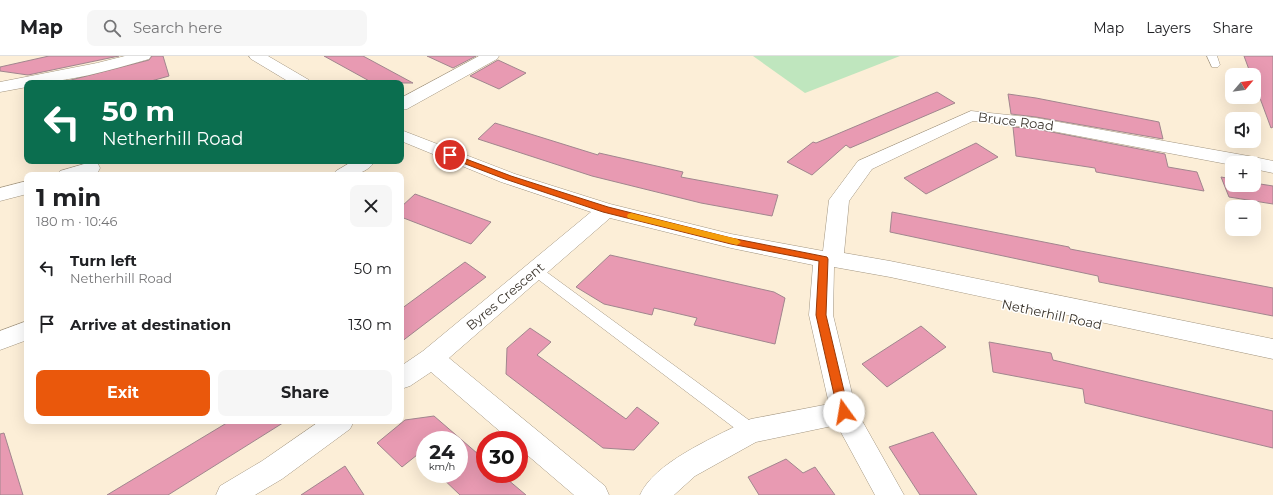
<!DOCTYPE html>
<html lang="en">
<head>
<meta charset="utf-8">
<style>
	body { margin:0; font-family:Montserrat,sans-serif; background:#f6f6f6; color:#202124; height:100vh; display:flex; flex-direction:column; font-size:15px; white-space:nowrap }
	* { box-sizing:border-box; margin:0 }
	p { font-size:13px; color:#757577 }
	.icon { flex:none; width:22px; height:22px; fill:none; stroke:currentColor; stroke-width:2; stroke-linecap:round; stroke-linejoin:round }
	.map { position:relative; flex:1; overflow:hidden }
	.sheet { position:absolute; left:24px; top:116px; width:380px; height:252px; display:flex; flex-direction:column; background:#fff; border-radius:8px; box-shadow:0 4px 16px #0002 }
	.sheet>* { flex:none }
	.hud { position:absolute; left:24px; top:24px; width:380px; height:84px; border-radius:8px; box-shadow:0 4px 16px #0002; background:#0b6e4f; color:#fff; overflow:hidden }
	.needle { width:26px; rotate:61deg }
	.buttons { position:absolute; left:1225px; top:12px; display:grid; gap:8px }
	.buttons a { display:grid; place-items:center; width:36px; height:36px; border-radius:8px; background:#fff; box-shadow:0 4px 16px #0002; font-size:20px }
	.speed { position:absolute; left:416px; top:375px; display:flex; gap:8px; font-size:20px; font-weight:700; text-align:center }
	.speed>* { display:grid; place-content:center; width:52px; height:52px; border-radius:50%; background:#fff; box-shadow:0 4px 16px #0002; line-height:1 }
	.speed small { font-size:10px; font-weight:400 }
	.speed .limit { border:6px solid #d22; background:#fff; color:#111 }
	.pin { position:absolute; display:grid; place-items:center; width:34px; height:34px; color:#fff; margin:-17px; border:2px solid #fff; border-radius:50%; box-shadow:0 1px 4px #0007 }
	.me { position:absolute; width:44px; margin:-22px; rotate:347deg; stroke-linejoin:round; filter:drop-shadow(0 0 3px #0008) }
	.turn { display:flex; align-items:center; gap:14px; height:84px; padding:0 12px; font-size:18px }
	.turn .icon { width:52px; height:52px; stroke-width:2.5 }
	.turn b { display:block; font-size:28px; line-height:34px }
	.round { display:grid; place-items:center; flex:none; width:42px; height:42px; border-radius:8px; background:#f6f6f6 }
	.overview { display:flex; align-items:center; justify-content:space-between; height:68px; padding:0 12px }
	h1 { font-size:24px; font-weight:700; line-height:30px }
	.button { display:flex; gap:8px; margin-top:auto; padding:8px 12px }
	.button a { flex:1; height:46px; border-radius:8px; background:#ea580c; color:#fff; font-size:16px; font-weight:700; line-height:46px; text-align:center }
	.button a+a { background:#f6f6f6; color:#202124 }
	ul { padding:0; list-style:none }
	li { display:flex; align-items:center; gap:12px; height:56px; padding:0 12px }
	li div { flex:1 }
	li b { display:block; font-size:15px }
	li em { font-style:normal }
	header { display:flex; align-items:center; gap:24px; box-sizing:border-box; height:56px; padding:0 20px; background:#fff; border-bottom:1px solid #e0e0e0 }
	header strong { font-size:19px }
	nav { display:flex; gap:22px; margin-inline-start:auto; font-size:14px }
	.search { width:280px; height:36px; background:#f6f6f6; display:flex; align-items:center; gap:10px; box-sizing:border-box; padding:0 14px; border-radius:8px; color:#757577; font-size:15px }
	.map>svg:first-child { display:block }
	.green { fill:#bfe6be }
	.building { fill:#e89ab2; stroke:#a1868e }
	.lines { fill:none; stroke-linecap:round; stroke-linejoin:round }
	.service-casing { stroke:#a39681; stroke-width:1 }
	.minor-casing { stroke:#a39681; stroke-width:1 }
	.service { fill:#fff; fill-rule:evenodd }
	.minor { fill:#fff; fill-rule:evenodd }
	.route { fill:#ea580c; stroke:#983908 }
	.slow { fill:#f59e0b }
	.labels { text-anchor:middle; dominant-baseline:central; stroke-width:3; stroke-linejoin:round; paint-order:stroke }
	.street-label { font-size:13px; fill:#3c362e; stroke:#fff }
</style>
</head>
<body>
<header>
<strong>Map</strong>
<div class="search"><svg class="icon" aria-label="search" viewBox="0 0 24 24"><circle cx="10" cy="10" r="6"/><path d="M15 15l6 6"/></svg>Search here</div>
<nav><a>Map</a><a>Layers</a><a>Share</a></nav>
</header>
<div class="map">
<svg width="1273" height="439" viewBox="0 0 1273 439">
	<rect width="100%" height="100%" fill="#fceed7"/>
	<!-- green -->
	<polygon class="green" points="753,0 900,0 805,37"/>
	<!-- building -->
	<g class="building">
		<polygon points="49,0 119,0 28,19 0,15 0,11"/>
		<polygon points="152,0 163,0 169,20 144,27 82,27 67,25 149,4"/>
		<polygon points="324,0 363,0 413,27 373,27"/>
		<polygon points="427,0 476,0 453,12"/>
		<polygon points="1244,0 1273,0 1273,71 1271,72 1254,26 1254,19 1251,19"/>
		<polygon points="498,4 526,17 499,33 470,20"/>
		<polygon points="937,36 955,47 850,92 846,89 812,119 787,106 813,86 816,87"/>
		<polygon points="1008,38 1036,42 1159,66 1163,83 1036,61 1011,58"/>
		<polygon points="495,67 598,99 599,97 683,116 681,121 778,139 772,160 701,147 592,120 478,83"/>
		<polygon points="1013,71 1036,73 1165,98 1168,111 1197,116 1204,135 1096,116 1095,112 1016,100"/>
		<polygon points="976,87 998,101 926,138 904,122"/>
		<polygon points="1221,121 1232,123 1232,129 1254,129 1254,127 1273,130 1273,148 1229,141"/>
		<polygon points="415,138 491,166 471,188 401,161 401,151"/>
		<polygon points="892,156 1069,191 1070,193 1273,232 1273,260 1099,226 1098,220 890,176"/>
		<polygon points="610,199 774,236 785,242 775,288 694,269 697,262 654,252 652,259 604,248 576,231"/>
		<polygon points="465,206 486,221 401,286 401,253"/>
		<polygon points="921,270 946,291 887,331 862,308"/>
		<polygon points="530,272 551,286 537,299 626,363 637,351 659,367 634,394 603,392 506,318 507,292"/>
		<polygon points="989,286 1051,297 1053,304 1273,355 1273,392 1085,347 1083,333 993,316"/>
		<polygon points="434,360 485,404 485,418 501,418 526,439 460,439 438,418 459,418 459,384 425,384 425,406 417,399 402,411 377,387 405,364"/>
		<polygon points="230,365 286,365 168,439 107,439"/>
		<polygon points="933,376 977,439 920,439 889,391"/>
		<polygon points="4,377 23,439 0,439 0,378"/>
		<polygon points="786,403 803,417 815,411 835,439 759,439 748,421"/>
		<polygon points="345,410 364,439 301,439"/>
	</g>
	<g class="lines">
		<!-- service casing -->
		<g class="service-casing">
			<g id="service">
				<polygon points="1207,0 1217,0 1220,9 1218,11 1212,11"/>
				<polygon points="536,210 541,212 757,370 759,375 757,380 751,382 745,380 531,218 530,215 531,212"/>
			</g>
		</g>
		<!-- minor casing -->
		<g class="minor-casing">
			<g id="minor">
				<path d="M125,0H151L149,3C109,14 68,27 27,27V31L0,36V26L97,7Z"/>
				<polygon points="249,0 268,0 309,24 311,27 291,27 251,3"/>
				<polygon points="479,0 499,0 497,3 407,53 401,54 401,42"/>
				<path d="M971,55L1036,62L1254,101L1273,105V117L1254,113V107H1232V109L1036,72L973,65L872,113L849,145L844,197L890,205L1273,283V303L890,221L834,211L833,259L856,354L904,439H875L837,369L756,386L695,420L674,439H640C654,407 711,383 742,367L751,363L829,348L809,259L813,209L731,192L610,162L449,302L605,430L609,439H574L519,392V384H510L431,316L410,330L401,333V310L423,295L591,156L501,126L401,85V74L515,118L610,148L731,178L823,195L829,144L858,105Z"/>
				<path d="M353,105H375C365,120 350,119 333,119L336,115Z"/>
				<polygon points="91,106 98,108 100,112 98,116 88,119 57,119 60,115"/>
				<polygon points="27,125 27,138 0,145 0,132"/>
				<polygon points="27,265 27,284 0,294 0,275"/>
				<polygon points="320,365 354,365 350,373 282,423 255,439 216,439 220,430 262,405"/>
			</g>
		</g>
		<!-- service -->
		<use href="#service" class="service"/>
		<!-- minor -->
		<use href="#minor" class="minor"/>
	</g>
	<!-- route -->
	<polygon class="route" points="450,97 511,120 608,151 731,182 827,201 828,203 826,259 849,356 847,359 844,360 840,359 838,356 816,259 819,205 731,188 603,156 505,123 447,101 446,99"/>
	<!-- slow -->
	<polygon class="slow" points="631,157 737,183 741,186 737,189 628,162 627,160 628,158"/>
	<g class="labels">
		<!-- street labels -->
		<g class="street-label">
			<text transform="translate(1016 65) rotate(7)">Bruce Road</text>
			<text transform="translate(505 240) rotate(-40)">Byres Crescent</text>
			<text transform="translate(1052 258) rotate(12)">Netherhill Road</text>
		</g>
	</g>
</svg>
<div class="buttons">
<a><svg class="needle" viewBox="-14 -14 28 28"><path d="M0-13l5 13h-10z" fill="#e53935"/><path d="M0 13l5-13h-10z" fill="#757577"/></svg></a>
<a><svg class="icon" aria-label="sound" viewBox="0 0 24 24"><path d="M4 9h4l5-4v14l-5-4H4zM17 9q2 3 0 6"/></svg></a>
<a>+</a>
<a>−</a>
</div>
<div class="speed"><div>24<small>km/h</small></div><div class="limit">30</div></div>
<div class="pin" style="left:450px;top:99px;background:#d93025"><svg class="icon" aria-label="arrive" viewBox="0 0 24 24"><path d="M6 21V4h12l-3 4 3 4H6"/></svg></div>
<svg class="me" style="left:844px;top:356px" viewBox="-20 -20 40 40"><circle r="19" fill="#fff"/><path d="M0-13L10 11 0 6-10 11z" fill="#ea580c"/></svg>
<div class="hud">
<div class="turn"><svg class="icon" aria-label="left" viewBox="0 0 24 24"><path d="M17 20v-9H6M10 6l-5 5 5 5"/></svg><div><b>50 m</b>Netherhill Road</div></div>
</div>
<section class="sheet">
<div class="overview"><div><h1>1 min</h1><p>180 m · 10:46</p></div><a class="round"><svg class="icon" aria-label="close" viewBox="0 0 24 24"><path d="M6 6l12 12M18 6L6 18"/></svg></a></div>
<ul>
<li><svg class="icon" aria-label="left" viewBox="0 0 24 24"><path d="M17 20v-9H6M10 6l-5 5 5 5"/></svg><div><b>Turn left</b><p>Netherhill Road</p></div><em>50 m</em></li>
<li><svg class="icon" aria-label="arrive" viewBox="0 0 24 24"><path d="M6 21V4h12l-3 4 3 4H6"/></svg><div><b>Arrive at destination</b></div><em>130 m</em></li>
</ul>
<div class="button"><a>Exit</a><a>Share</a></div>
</section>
</div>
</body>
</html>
